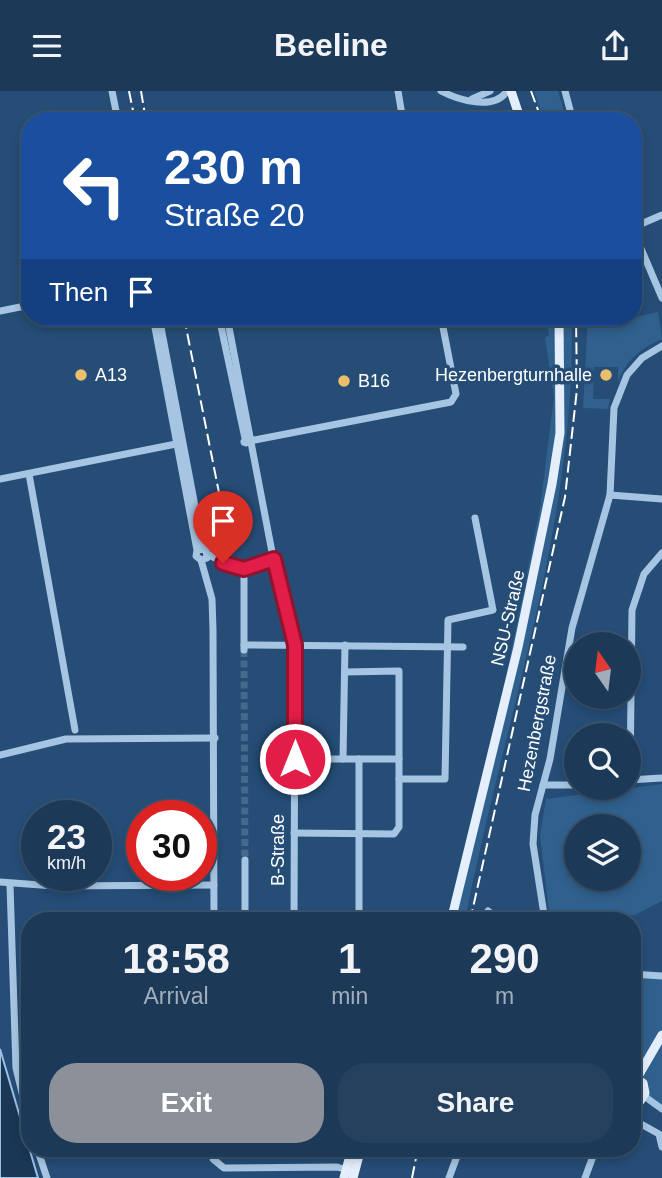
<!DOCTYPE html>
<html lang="en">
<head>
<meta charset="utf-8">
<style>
	body { margin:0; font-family:Helvetica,sans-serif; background:#25415e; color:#f1f3f6; height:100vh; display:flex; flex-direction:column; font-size:26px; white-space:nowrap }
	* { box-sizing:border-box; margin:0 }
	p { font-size:23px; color:#a0adba }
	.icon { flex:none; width:38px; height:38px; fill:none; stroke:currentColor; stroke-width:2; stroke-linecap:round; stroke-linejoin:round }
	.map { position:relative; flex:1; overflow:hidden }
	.side { position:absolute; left:21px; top:821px; width:620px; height:245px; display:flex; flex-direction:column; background:#1c3a58; border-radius:28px; box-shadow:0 4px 10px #0003,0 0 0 2px #3a546e }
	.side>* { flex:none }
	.top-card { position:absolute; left:21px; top:21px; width:621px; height:214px; border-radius:28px; box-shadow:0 4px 10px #0003,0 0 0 2px #3a546e; background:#1a4fa0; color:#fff; overflow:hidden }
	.needle { width:46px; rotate:346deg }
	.tools { position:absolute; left:564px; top:541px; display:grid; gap:14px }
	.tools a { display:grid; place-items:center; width:77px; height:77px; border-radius:50%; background:#1c3a58; box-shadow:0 4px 10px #0003,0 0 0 2px #3a546e; font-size:35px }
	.speed { position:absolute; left:21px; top:709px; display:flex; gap:14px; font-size:35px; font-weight:700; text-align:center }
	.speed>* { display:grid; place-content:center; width:91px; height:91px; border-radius:50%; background:#1c3a58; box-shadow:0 4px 10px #0003,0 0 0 2px #3a546e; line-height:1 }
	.speed small { font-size:18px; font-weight:400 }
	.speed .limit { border:10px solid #d22; background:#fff; color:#111 }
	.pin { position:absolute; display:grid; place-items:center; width:60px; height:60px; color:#fff; margin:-72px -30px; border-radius:50% 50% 50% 0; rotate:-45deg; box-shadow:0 0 7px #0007 }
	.pin .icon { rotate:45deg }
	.me { position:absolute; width:77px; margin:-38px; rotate:0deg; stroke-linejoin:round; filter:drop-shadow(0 0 5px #0008) }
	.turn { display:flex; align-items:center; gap:24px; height:147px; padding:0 28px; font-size:32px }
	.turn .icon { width:91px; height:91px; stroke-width:2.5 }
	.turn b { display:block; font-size:49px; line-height:60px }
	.then { display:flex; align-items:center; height:66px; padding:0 28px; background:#0003; gap:14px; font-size:26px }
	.eta { display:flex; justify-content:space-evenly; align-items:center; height:119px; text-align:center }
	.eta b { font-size:42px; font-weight:600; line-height:49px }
	.button { display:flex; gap:14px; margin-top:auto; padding:14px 28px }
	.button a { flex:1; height:80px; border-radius:28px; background:#8c9099; color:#fff; font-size:28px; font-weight:600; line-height:80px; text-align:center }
	.button a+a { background:#25415e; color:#f1f3f6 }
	header { display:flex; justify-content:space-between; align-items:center; height:91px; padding:0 28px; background:#1c3a58; font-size:32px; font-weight:600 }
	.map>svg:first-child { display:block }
	.green { fill:#30608d; fill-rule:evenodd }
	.water { fill:#1a3756; stroke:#9bc0e3; stroke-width:2 }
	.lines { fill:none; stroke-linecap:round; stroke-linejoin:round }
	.minor-tunnel { stroke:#46688b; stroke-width:7; stroke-dasharray:7 3.5; stroke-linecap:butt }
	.minor { stroke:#a6c5e2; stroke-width:7 }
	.major { stroke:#e5effb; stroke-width:9 }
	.rail { stroke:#fff; stroke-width:2; stroke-dasharray:12 5; stroke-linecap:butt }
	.route-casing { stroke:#92132f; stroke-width:18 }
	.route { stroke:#e11d48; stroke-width:12 }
	.poi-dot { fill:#ebbe6b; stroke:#254d76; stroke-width:2.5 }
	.labels { text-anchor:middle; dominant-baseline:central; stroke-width:7; stroke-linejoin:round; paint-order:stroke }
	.poi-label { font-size:18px; fill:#fff; stroke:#254d76; text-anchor:start }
	.street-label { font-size:18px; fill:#fff; stroke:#254d76 }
</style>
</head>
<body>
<header><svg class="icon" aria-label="menu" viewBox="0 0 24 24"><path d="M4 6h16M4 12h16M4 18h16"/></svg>Beeline<svg class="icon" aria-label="share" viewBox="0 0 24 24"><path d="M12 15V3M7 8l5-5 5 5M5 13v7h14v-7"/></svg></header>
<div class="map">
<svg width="662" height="1087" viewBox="0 0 662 1087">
	<rect width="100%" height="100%" fill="#254d76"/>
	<!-- green -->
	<g class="green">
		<polygon points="534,0 558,0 567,30 544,30"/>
		<path d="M658,221L662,248C641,257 625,270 618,292V276H594L593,308H610L608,318L583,317L588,226L614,231Z"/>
		<path d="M546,226H571L572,240C573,441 503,634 465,829L451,830L486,686L540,417L554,306L545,247L549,244Z"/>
		<path d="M662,693V810L635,824L596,825L594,829H550L540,744L546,708ZM628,735V788H576V735Z"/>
		<polygon points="632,886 662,887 662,1015 642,1002 643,997 632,985"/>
	</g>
	<!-- water -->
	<polygon class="water" points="0,958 38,1087 0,1087"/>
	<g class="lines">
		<!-- minor-tunnel -->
		<polyline class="minor-tunnel" points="244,559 245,769"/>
		<!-- minor -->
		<g class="minor">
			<polyline points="112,0 118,30"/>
			<polyline points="398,0 403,30"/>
			<path d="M441,0C458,9 494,20 507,0"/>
			<polyline points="565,0 573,30"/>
			<polyline points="472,8 490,0"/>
			<polyline points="634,136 662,124"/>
			<polyline points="634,141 662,207"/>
			<polyline points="0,220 30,214"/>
			<polyline points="153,226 197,459 196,465 201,469 207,467 206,458 197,459"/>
			<polyline points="159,226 203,457"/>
			<polyline points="219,226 246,352"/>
			<polyline points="227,226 281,508 295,554 294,830"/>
			<polyline points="158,235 202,226"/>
			<polyline points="244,351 451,311 456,303 441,226"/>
			<polyline points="29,383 75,639"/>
			<polyline points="0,388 181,352"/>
			<polyline points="610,404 662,408"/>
			<path d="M208,463C233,479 247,478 274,468"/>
			<polyline points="201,469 212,508 213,539 214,830"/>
			<polyline points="244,554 463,556"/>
			<polyline points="244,559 244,478"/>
			<polyline points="0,664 66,648 215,647"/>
			<polyline points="295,668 399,668"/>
			<polyline points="343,668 345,554"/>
			<polyline points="359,668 359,830"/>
			<polyline points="399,688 445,688 448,529 493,519 475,427"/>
			<polyline points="629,689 662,687"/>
			<polyline points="630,689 632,519 644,483 662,462"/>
			<polyline points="543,694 576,694"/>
			<polyline points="294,742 394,743 399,736 399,580 345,581"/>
			<polyline points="0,791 54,795 214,794"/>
			<polyline points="10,794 16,977 30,1035"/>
			<polyline points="488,820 500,830"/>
			<polyline points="245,826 294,826"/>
			<polyline points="245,830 245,769"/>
			<polyline points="545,830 533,753 535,724 550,668 572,537 610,404 614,317 627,284 642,267 662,255"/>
			<polyline points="632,883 662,885"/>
			<polyline points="644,1005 662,1018"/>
			<polyline points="632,1045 641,1033 659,1043 662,1056"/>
			<polyline points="37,1057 47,1087"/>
			<polyline points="212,1057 213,1068 224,1077 337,1076 351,1080"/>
			<polyline points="449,1087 460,1057"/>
			<polyline points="585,1087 596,1057"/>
		</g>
		<!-- major -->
		<g class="major">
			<polyline points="511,0 521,30"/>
			<polyline points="451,830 518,556 552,393 560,342 559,226"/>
			<polyline points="637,987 662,944"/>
			<polyline points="632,1013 640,1010 645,1002 643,992 633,986"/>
			<polyline points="344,1087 352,1057"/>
			<polyline points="353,1087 361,1057"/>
		</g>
		<!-- rail -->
		<g class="rail">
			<polyline points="129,0 135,30"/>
			<polyline points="141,0 146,30"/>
			<polyline points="531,0 542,30"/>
			<polyline points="184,226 230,457"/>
			<polyline points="470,830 565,406 577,298 576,226"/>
			<polyline points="412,1087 418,1057"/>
		</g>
	</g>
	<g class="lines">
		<!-- route casing -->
		<g class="route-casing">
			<polyline id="route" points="223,472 244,478 274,468 295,554 295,668"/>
		</g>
		<!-- route -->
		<use href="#route" class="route"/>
	</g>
	<!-- markers -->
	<g class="poi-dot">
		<circle cx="81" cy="284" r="7"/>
		<circle cx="606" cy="284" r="7"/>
		<circle cx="344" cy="290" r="7"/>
	</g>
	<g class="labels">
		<!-- poi labels -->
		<g class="poi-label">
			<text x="95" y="284">A13</text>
			<text x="592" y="284" text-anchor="end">Hezenbergturnhalle</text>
			<text x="358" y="290">B16</text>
		</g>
		<!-- street labels -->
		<g class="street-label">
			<text transform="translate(508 527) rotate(-77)">NSU-Straße</text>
			<text transform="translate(537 632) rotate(-79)">Hezenbergstraße</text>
			<text transform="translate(278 759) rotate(-90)">B-Straße</text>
		</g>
	</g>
</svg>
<div class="tools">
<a><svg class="needle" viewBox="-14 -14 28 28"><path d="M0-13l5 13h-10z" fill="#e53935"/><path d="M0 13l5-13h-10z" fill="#a0adba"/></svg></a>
<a><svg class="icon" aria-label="search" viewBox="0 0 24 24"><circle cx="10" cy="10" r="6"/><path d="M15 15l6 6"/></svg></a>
<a><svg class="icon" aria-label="layers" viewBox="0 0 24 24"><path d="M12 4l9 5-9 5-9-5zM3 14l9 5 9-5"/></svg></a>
</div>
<div class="speed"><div>23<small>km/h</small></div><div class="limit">30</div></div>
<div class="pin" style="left:223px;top:472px;background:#d93025"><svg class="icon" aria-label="arrive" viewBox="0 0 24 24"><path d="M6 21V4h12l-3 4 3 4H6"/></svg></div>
<svg class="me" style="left:295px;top:668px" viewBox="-20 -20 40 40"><circle r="17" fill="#e11d48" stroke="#fff" stroke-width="3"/><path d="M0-11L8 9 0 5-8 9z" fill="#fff"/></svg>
<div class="top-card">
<div class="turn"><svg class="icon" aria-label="left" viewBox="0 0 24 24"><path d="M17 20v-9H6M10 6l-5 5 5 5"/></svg><div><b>230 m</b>Straße 20</div></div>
<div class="then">Then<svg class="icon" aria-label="arrive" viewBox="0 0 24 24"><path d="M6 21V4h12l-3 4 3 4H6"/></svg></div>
</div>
<section class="side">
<div class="eta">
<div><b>18:58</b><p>Arrival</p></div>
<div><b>1</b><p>min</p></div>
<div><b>290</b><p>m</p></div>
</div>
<div class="button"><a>Exit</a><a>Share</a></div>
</section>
</div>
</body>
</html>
